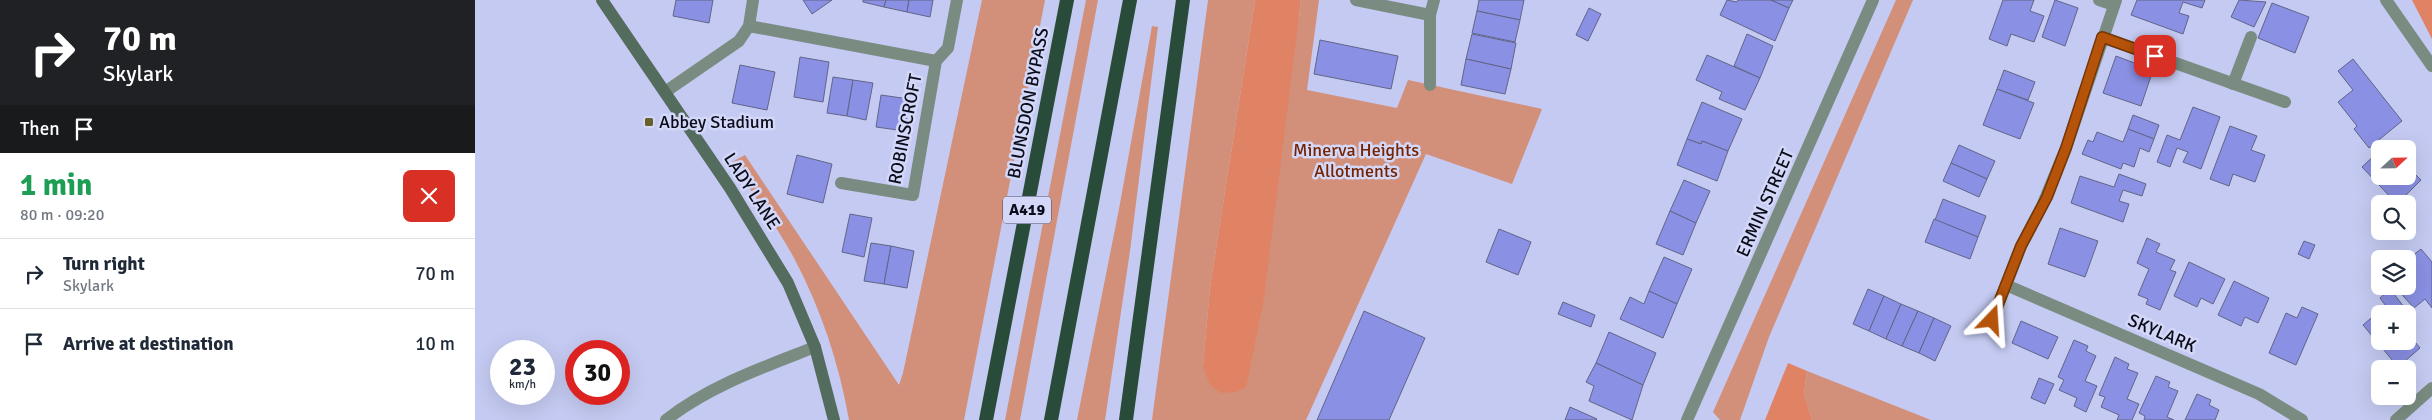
<!DOCTYPE html>
<html lang="en">
<head>
<meta charset="utf-8">
<style>
	body { margin:0; font-family:Signika,sans-serif; background:#f6f6f7; color:#1f2937; height:100vh; display:flex; flex-direction:column; font-size:19px; white-space:nowrap }
	* { box-sizing:border-box; margin:0 }
	p { font-size:16px; color:#747a83 }
	.icon { flex:none; width:28px; height:28px; fill:none; stroke:currentColor; stroke-width:2; stroke-linecap:round; stroke-linejoin:round }
	.map { position:relative; flex:1; overflow:hidden }
	.sheet { display:flex; flex-direction:column; background:#fff; width:475px }
	.sheet>* { flex:none }
	.top-card { background:#202124; color:#fff; overflow:hidden }
	.needle { width:32px; rotate:68deg }
	.fabs { position:absolute; left:1896px; top:140px; display:grid; gap:10px }
	.fabs a { display:grid; place-items:center; width:45px; height:45px; border-radius:8px; background:#fff; box-shadow:0 5px 20px #0002; font-size:25px }
	.speed { position:absolute; left:15px; top:340px; display:flex; gap:10px; font-size:25px; font-weight:700; text-align:center }
	.speed>* { display:grid; place-content:center; width:65px; height:65px; border-radius:50%; background:#fff; box-shadow:0 5px 20px #0002; line-height:1 }
	.speed small { font-size:12px; font-weight:400 }
	.speed .limit { border:8px solid #d22; background:#fff; color:#111 }
	.pin { position:absolute; display:grid; place-items:center; width:42px; height:42px; color:#fff; margin:-21px; border-radius:10px; box-shadow:0 2px 8px #0006 }
	.me { position:absolute; width:55px; margin:-28px; rotate:20deg; stroke-linejoin:round; filter:drop-shadow(0 0 4px #0008) }
	.turn { display:flex; align-items:center; gap:18px; height:105px; padding:0 20px; font-size:22px }
	.turn .icon { width:65px; height:65px; stroke-width:2.5 }
	.turn b { display:block; font-size:35px; line-height:42px }
	.then { display:flex; align-items:center; height:48px; padding:0 20px; background:#0003; gap:10px; font-size:19px }
	.round { display:grid; place-items:center; flex:none; width:52px; height:52px; border-radius:8px; background:#f6f6f7 }
	.overview { display:flex; align-items:center; justify-content:space-between; height:85px; padding:0 20px }
	h1 { font-size:30px; font-weight:700; line-height:38px; color:#1e9e55 }
	ul { padding:0; list-style:none }
	li { display:flex; align-items:center; gap:15px; height:70px; padding:0 20px; border-top:1px solid #e0e1e3 }
	li div { flex:1 }
	li b { display:block; font-size:19px }
	li em { font-style:normal }
	main { display:flex; flex:1; min-height:0 }
	.map>svg:first-child { display:block }
	.green { fill:#d28f79 }
	.forest { fill:#df8364 }
	.building { fill:#8a90e3; stroke:#616588 }
	.lines { fill:none; stroke-linecap:round; stroke-linejoin:round }
	.service { stroke:#7a8c81; stroke-width:12 }
	.minor { stroke:#7a8c81; stroke-width:12 }
	.tertiary { stroke:#7a8c81; stroke-width:12 }
	.secondary { stroke:#536c5d; stroke-width:12 }
	.trunk { stroke:#294c3a; stroke-width:14 }
	.route-casing { stroke:#753606; stroke-width:12 }
	.route { stroke:#b45309; stroke-width:9 }
	.poi-dot { fill:#685f2b; stroke:#d3d8f8; stroke-width:2 }
	.labels { text-anchor:middle; dominant-baseline:central; stroke-width:5; stroke-linejoin:round; paint-order:stroke }
	.shield { fill:#d3d8f8; stroke:#47495c; stroke-width:1 }
	.shield-label { font-size:16px; font-weight:bold; fill:#0b0c19 }
	.street-label { font-size:18px; fill:#0b0c19; stroke:#d3d8f8 }
	.poi-label { font-size:18px; fill:#0b0c19; stroke:#d3d8f8; text-anchor:start }
	.park-label { font-size:18px; fill:#752300; stroke:#d3d8f8 }
</style>
</head>
<body>
<main>
<section class="sheet">
<div class="top-card">
<div class="turn"><svg class="icon" aria-label="right" viewBox="0 0 24 24"><path d="M7 20v-9h11M14 6l5 5-5 5"/></svg><div><b>70 m</b>Skylark</div></div>
<div class="then">Then<svg class="icon" aria-label="arrive" viewBox="0 0 24 24"><path d="M6 21V4h12l-3 4 3 4H6"/></svg></div>
</div>
<div class="overview"><div><h1>1 min</h1><p>80 m · 09:20</p></div><a class="round" style="background:#d93025;color:#fff"><svg class="icon" aria-label="close" viewBox="0 0 24 24"><path d="M6 6l12 12M18 6L6 18"/></svg></a></div>
<ul>
<li><svg class="icon" aria-label="right" viewBox="0 0 24 24"><path d="M7 20v-9h11M14 6l5 5-5 5"/></svg><div><b>Turn right</b><p>Skylark</p></div><em>70 m</em></li>
<li><svg class="icon" aria-label="arrive" viewBox="0 0 24 24"><path d="M6 21V4h12l-3 4 3 4H6"/></svg><div><b>Arrive at destination</b></div><em>10 m</em></li>
</ul>
</section>
<div class="map">
<svg width="1957" height="420" viewBox="0 0 1957 420">
	<rect width="100%" height="100%" fill="#c5caf2"/>
	<!-- green -->
	<g class="green">
		<path d="M507,0H570L489,420H374C364,363 346,309 319,258C301,225 278,194 257,162L270,155L424,385L428,373Z"/>
		<polygon points="611,0 623,0 545,420 530,420"/>
		<polygon points="733,0 780,0 735,287 728,366 824,17 826,0 844,0 832,90 922,108 933,80 1067,109 1037,184 951,154 831,420 677,420"/>
		<polygon points="1421,0 1438,0 1294,337 1265,420 1245,420 1238,412"/>
		<polygon points="677,26 683,27 655,251 630,420 602,420 644,209"/>
		<polygon points="1332,371 1456,420 1337,420 1329,394"/>
	</g>
	<!-- forest -->
	<g class="forest">
		<polygon points="780,0 826,0 789,298 771,387 761,392 746,393 735,385 728,366 735,287"/>
		<polygon points="1937,0 1957,0 1957,39"/>
		<polygon points="1313,363 1332,371 1329,394 1337,420 1290,420"/>
	</g>
	<!-- building -->
	<g class="building">
		<polygon points="201,0 238,0 234,23 198,16"/>
		<polygon points="328,0 357,0 337,14"/>
		<polygon points="388,0 411,0 409,7 388,2"/>
		<polygon points="411,0 434,0 432,12 409,7"/>
		<polygon points="434,0 458,0 455,17 432,12"/>
		<polygon points="1004,0 1049,0 1045,20 1002,11"/>
		<polygon points="1252,0 1262,2 1263,0 1296,0 1314,8 1300,41 1245,15"/>
		<polygon points="1296,0 1318,0 1314,8"/>
		<polygon points="1528,0 1559,0 1555,11 1569,16 1559,42 1536,34 1532,46 1514,39"/>
		<polygon points="1580,0 1603,8 1590,46 1567,37"/>
		<polygon points="1662,0 1730,0 1727,8 1708,2 1704,13 1714,16 1708,34 1656,15"/>
		<polygon points="1764,0 1791,2 1779,27 1756,17"/>
		<polygon points="1797,3 1834,17 1820,53 1783,38"/>
		<polygon points="1114,8 1126,14 1113,41 1101,35"/>
		<polygon points="1002,11 1045,20 1040,42 997,33"/>
		<polygon points="997,34 1041,43 1036,69 991,59"/>
		<polygon points="1272,34 1298,46 1285,78 1259,66"/>
		<polygon points="845,40 923,56 916,89 839,74"/>
		<polygon points="1232,55 1285,78 1270,110 1244,99 1247,92 1221,80"/>
		<polygon points="1641,56 1678,70 1666,106 1628,93"/>
		<polygon points="325,57 354,62 348,102 319,97"/>
		<polygon points="991,59 1036,69 1030,94 986,85"/>
		<polygon points="1878,59 1927,121 1894,148 1879,129 1882,126 1863,102 1878,90 1863,71"/>
		<polygon points="265,65 300,72 292,110 257,103"/>
		<polygon points="1529,70 1560,82 1553,100 1522,89"/>
		<polygon points="358,77 378,80 372,116 352,113"/>
		<polygon points="378,80 398,83 391,120 372,116"/>
		<polygon points="1522,89 1559,103 1545,139 1508,125"/>
		<polygon points="406,95 434,99 430,131 401,127"/>
		<polygon points="1227,102 1267,119 1253,151 1227,141 1226,144 1212,139"/>
		<polygon points="1718,107 1745,117 1726,169 1708,162 1713,152 1702,148 1695,167 1682,162 1692,135 1705,140"/>
		<polygon points="1658,115 1684,125 1679,139 1653,129"/>
		<polygon points="1755,126 1782,136 1776,150 1790,155 1780,182 1758,174 1754,186 1735,179"/>
		<polygon points="1653,129 1679,139 1674,152 1665,148 1659,167 1648,163 1646,169 1607,154 1613,140 1618,142 1622,132 1648,142"/>
		<polygon points="1212,139 1226,144 1227,141 1253,151 1242,181 1202,165"/>
		<polygon points="1484,145 1520,161 1512,179 1476,163"/>
		<polygon points="1905,150 1905,176 1932,176 1932,166 1946,180 1922,204 1887,167"/>
		<polygon points="322,155 357,164 348,203 312,194"/>
		<polygon points="1476,163 1512,179 1504,197 1468,181"/>
		<polygon points="1644,174 1671,184 1667,196 1648,190 1644,201 1654,204 1648,222 1596,203 1605,176 1639,187"/>
		<polygon points="1209,180 1235,191 1221,223 1195,211"/>
		<polygon points="1468,199 1511,216 1503,237 1460,220"/>
		<polygon points="1195,211 1221,223 1208,255 1181,244"/>
		<polygon points="375,214 397,218 389,257 367,252"/>
		<polygon points="1459,219 1503,237 1495,259 1450,242"/>
		<polygon points="1585,228 1623,241 1610,277 1573,264"/>
		<polygon points="1024,229 1056,242 1043,275 1011,262"/>
		<polygon points="1672,238 1685,244 1681,252 1700,260 1695,270 1701,272 1685,310 1671,304 1673,299 1663,295 1674,269 1662,263"/>
		<polygon points="1829,241 1840,245 1834,259 1823,254"/>
		<polygon points="396,243 416,246 409,284 389,281"/>
		<polygon points="416,246 439,251 432,288 409,284"/>
		<polygon points="1946,249 1957,262 1957,308 1950,299 1939,308 1920,287 1932,286 1932,276 1939,271 1932,263 1932,260"/>
		<polygon points="1189,257 1217,269 1202,304 1174,291"/>
		<polygon points="1714,262 1750,279 1738,304 1726,298 1722,307 1699,296"/>
		<polygon points="1759,281 1794,298 1783,323 1770,317 1766,326 1743,315"/>
		<polygon points="1393,289 1409,296 1394,331 1378,324"/>
		<polygon points="1915,289 1933,312 1931,314 1917,314 1905,298"/>
		<polygon points="1174,291 1202,304 1188,338 1145,319 1155,297 1169,304"/>
		<polygon points="1409,296 1426,304 1411,339 1394,331"/>
		<polygon points="1088,302 1120,315 1116,327 1083,314"/>
		<polygon points="1426,304 1443,311 1427,346 1411,339"/>
		<polygon points="1827,307 1843,314 1821,365 1794,353 1811,313 1822,318"/>
		<polygon points="889,311 950,338 914,420 842,420"/>
		<polygon points="1443,311 1459,318 1444,353 1427,346"/>
		<polygon points="1902,313 1905,316 1905,341 1932,341 1932,332 1945,348 1923,367 1888,325"/>
		<polygon points="1459,318 1476,326 1460,361 1444,353"/>
		<polygon points="1546,321 1583,337 1573,359 1537,343"/>
		<polygon points="1134,332 1181,353 1168,385 1121,363"/>
		<polygon points="1599,340 1613,346 1611,351 1621,356 1610,381 1622,386 1611,412 1599,406 1602,398 1584,390 1589,380 1583,377"/>
		<polygon points="1640,357 1654,364 1652,369 1663,373 1652,399 1664,404 1657,420 1642,420 1644,415 1626,407 1630,397 1624,395"/>
		<polygon points="1121,363 1168,385 1157,420 1114,401 1119,386 1111,382"/>
		<polygon points="1681,376 1695,382 1693,387 1703,391 1692,417 1699,420 1669,420 1670,416 1664,413"/>
		<polygon points="1564,378 1579,384 1570,404 1556,398"/>
		<polygon points="1722,394 1736,400 1734,405 1744,410 1740,420 1710,420"/>
		<polygon points="1095,407 1122,419 1121,420 1090,420"/>
	</g>
	<g class="lines">
		<!-- service -->
		<g class="service">
			<polyline points="1624,0 1639,5"/>
			<polyline points="1758,84 1776,37"/>
		</g>
		<!-- minor -->
		<g class="minor">
			<polyline points="881,0 955,15"/>
			<polyline points="1641,0 1591,148 1567,206 1546,246 1531,285 1784,394 1827,420"/>
			<polyline points="1911,0 1957,66"/>
			<polyline points="274,26 461,61"/>
			<polyline points="1627,37 1810,102"/>
			<polyline points="955,85 955,15 959,0"/>
			<polyline points="190,92 264,41 274,26 278,0"/>
			<polyline points="366,183 438,195 461,61 473,48 482,0"/>
			<polyline points="1517,320 1531,285"/>
			<path d="M191,420C234,386 289,367 340,347"/>
			<polyline points="1921,420 1957,388"/>
		</g>
		<!-- tertiary -->
		<polyline class="tertiary" points="1212,420 1398,0"/>
		<!-- secondary -->
		<polyline class="secondary" points="127,0 255,188 313,283 340,347 359,420"/>
		<!-- trunk -->
		<g class="trunk">
			<polyline points="511,420 592,0"/>
			<polyline points="576,420 655,0"/>
			<polyline points="651,420 708,0"/>
		</g>
	</g>
	<g class="lines">
		<!-- route casing -->
		<g class="route-casing">
			<polyline id="route" points="1517,320 1546,246 1572,197 1591,148 1627,37 1680,56"/>
		</g>
		<!-- route -->
		<use href="#route" class="route"/>
	</g>
	<!-- markers -->
	<rect class="poi-dot" x="169" y="117" width="10" height="10" rx="2.5"/>
	<g class="labels">
		<!-- shield labels -->
		<rect class="shield" x="528" y="196.5" width="48" height="27" rx="4"/>
		<g class="shield-label">
			<text x="552" y="210">A419</text>
		</g>
		<!-- street labels -->
		<g class="street-label">
			<text transform="translate(553 103) rotate(-79)">BLUNSDON BYPASS</text>
			<text transform="translate(430 129) rotate(-79)">ROBINSCROFT</text>
			<text transform="translate(277 191) rotate(57)">LADY LANE</text>
			<text transform="translate(1290 203) rotate(-66)">ERMIN STREET</text>
			<text transform="translate(1687 333) rotate(23)">SKYLARK</text>
		</g>
		<!-- poi labels -->
		<g class="poi-label">
			<text x="184" y="122">Abbey Stadium</text>
		</g>
		<!-- park labels -->
		<g class="park-label">
			<text x="881" y="150">Minerva Heights<tspan x="881" dy="21">Allotments</tspan></text>
		</g>
	</g>
</svg>
<div class="fabs">
<a><svg class="needle" viewBox="-14 -14 28 28"><path d="M0-13l5 13h-10z" fill="#e53935"/><path d="M0 13l5-13h-10z" fill="#747a83"/></svg></a>
<a><svg class="icon" aria-label="search" viewBox="0 0 24 24"><circle cx="10" cy="10" r="6"/><path d="M15 15l6 6"/></svg></a>
<a><svg class="icon" aria-label="layers" viewBox="0 0 24 24"><path d="M12 4l9 5-9 5-9-5zM3 14l9 5 9-5"/></svg></a>
<a>+</a>
<a>−</a>
</div>
<div class="speed"><div>23<small>km/h</small></div><div class="limit">30</div></div>
<div class="pin" style="left:1680px;top:56px;background:#d93025"><svg class="icon" aria-label="arrive" viewBox="0 0 24 24"><path d="M6 21V4h12l-3 4 3 4H6"/></svg></div>
<svg class="me" style="left:1517px;top:320px" viewBox="-20 -20 40 40"><path d="M0-17L14 15 0 8-14 15z" fill="#b45309" stroke="#fff" stroke-width="4"/></svg>
</div>
</main>
</body>
</html>
